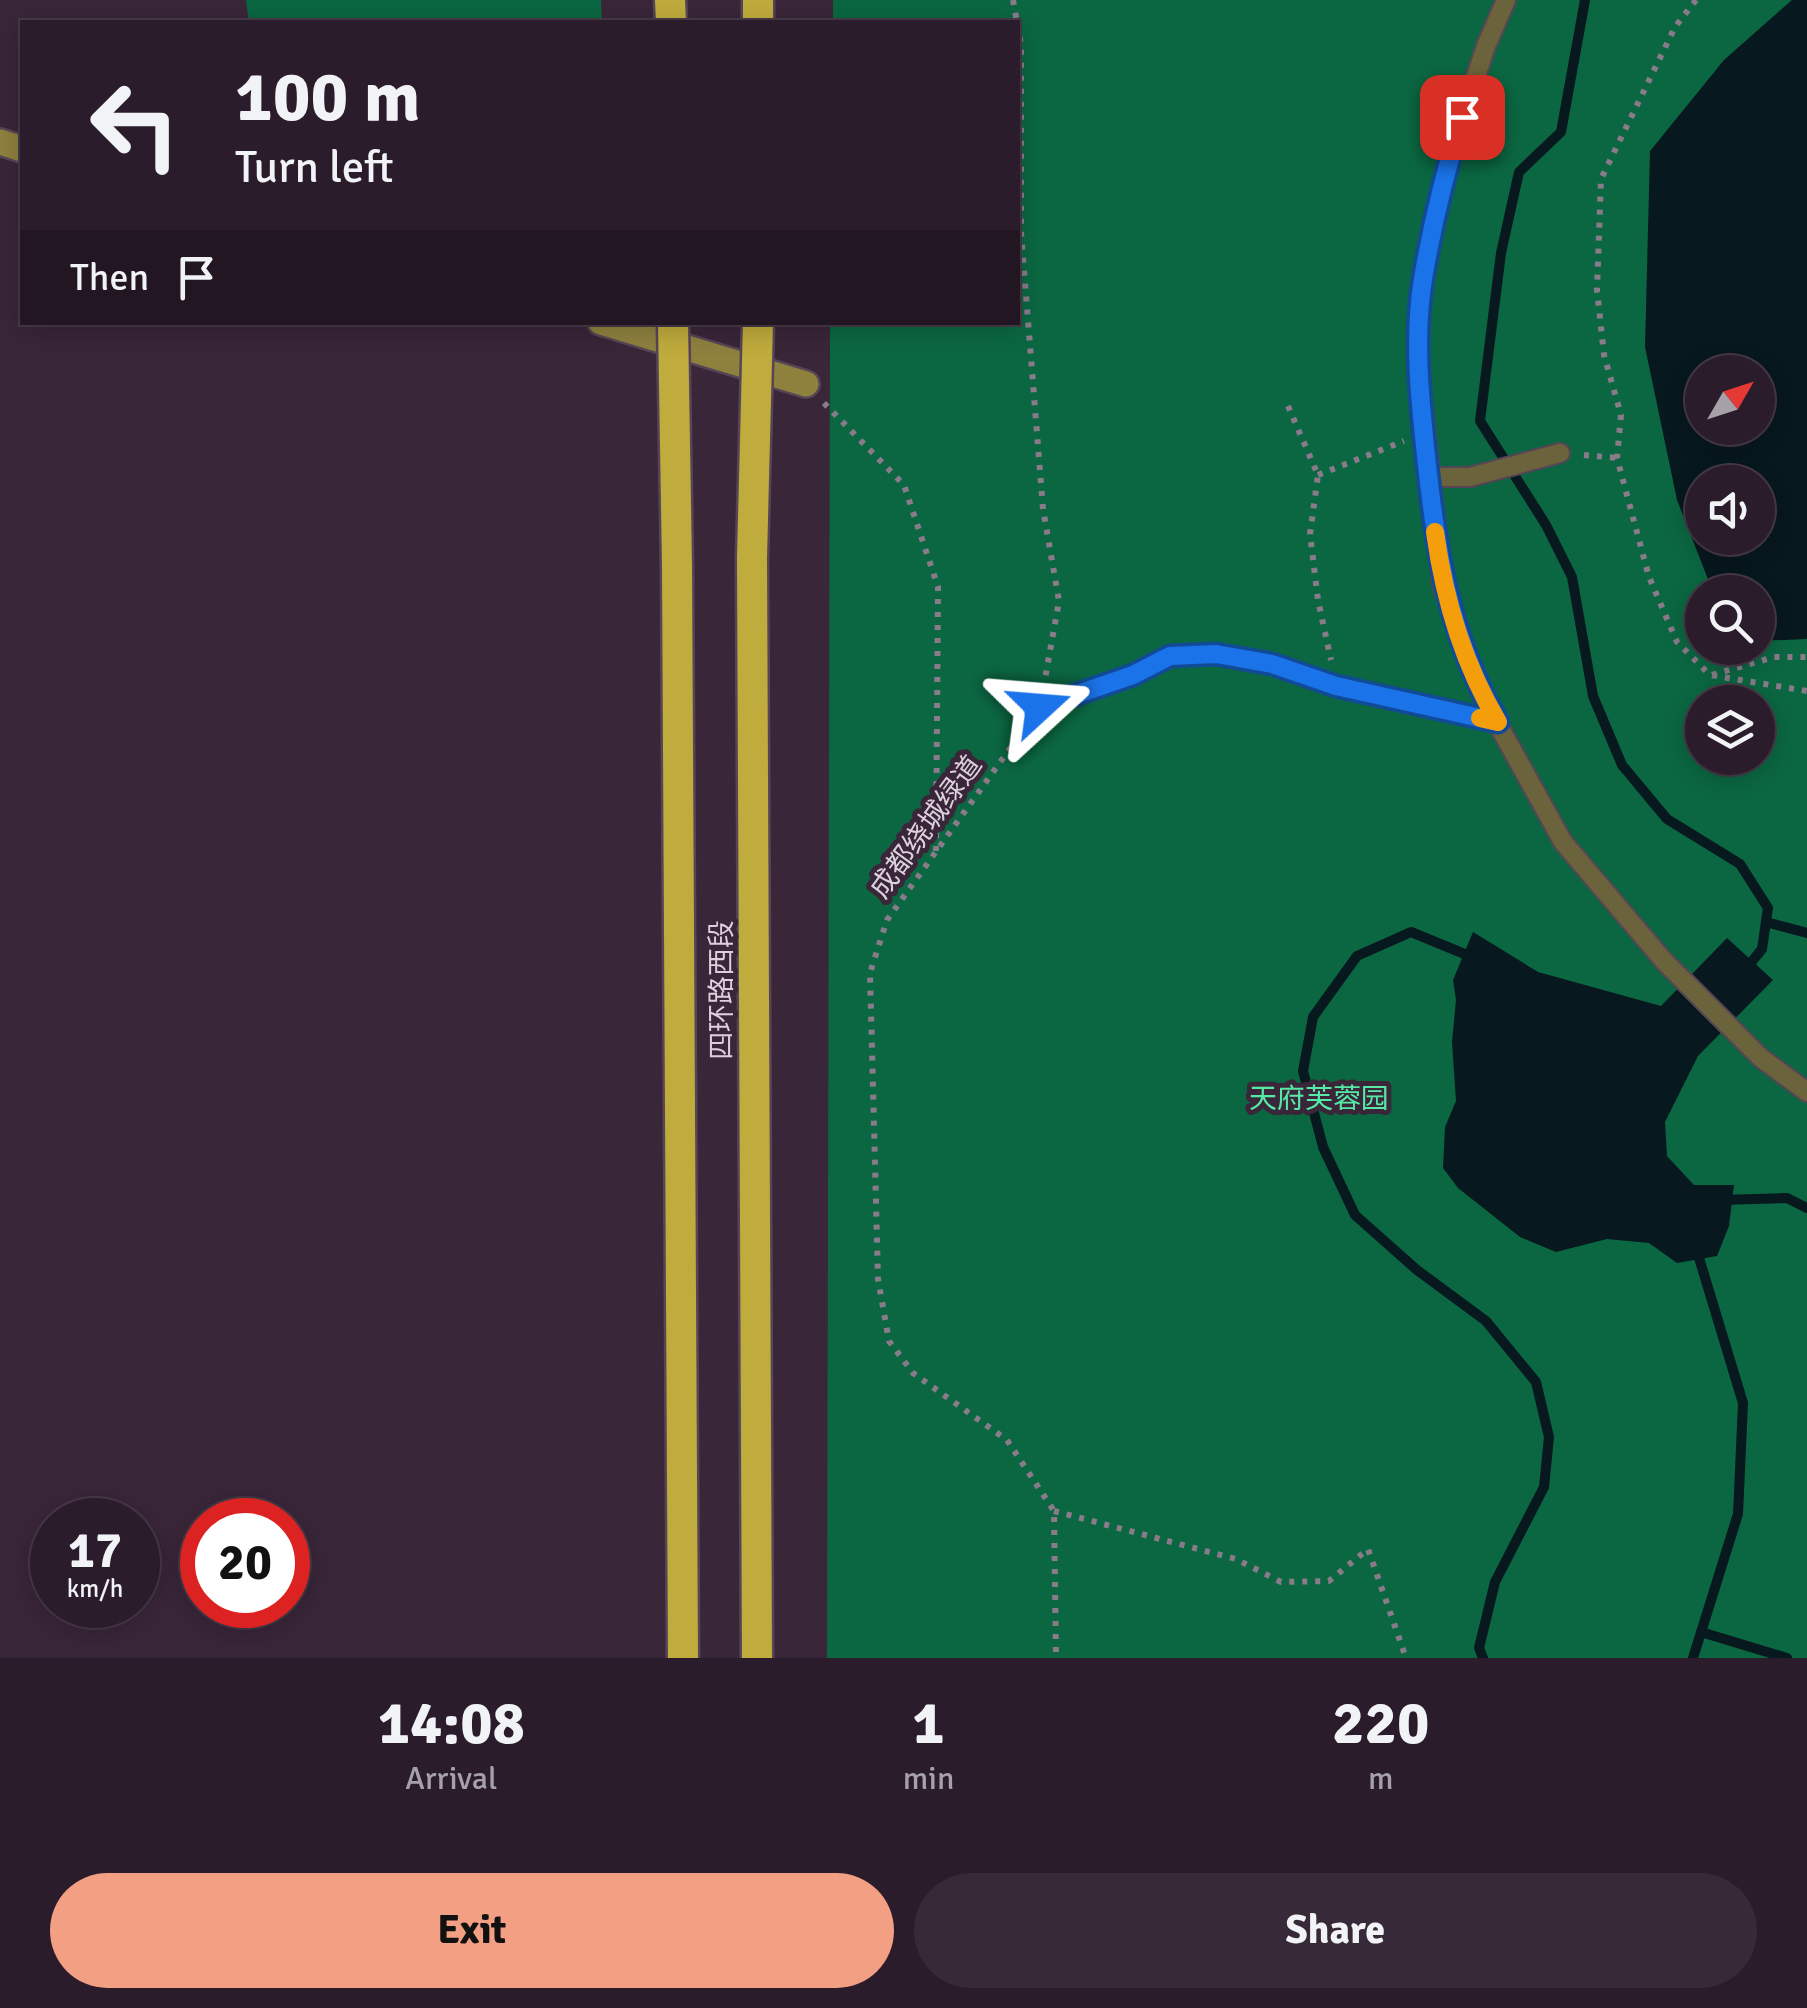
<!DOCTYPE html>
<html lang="en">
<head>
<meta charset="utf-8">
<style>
	body { margin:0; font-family:Signika,"Noto Sans SC",sans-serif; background:#372937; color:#f1f3f6; height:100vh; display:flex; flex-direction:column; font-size:38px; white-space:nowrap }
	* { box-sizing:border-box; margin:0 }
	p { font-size:32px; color:#a6a1a9 }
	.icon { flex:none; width:55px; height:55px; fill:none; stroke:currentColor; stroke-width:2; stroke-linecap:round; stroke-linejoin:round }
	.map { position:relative; height:1658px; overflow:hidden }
	.drawer { display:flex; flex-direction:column; background:#2b1c2b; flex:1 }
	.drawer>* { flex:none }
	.guide { position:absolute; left:20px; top:20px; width:1000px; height:305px; border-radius:0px; box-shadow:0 5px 25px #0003,0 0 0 2px #473a47; background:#2b1c2b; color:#f1f3f6; overflow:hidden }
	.needle { width:65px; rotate:51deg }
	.tools { position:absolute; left:1685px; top:355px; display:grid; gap:20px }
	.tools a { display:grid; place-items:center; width:90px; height:90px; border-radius:50%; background:#2b1c2b; box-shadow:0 5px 25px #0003,0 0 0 2px #473a47; font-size:50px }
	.speed { position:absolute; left:30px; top:1498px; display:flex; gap:20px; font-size:50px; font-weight:700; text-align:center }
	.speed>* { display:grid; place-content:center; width:130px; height:130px; border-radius:50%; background:#2b1c2b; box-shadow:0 5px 25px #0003,0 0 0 2px #473a47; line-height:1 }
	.speed small { font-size:25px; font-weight:400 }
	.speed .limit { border:15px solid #d22; background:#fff; color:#111 }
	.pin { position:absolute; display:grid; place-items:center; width:85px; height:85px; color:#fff; margin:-42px; border-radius:20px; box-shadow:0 5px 15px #0006 }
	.me { position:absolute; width:110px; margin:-55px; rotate:71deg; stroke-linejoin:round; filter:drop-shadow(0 0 8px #0008) }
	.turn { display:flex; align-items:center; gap:35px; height:210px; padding:0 50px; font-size:45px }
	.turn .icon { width:130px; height:130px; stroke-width:2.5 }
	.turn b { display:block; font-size:70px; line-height:85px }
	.then { display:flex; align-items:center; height:95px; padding:0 50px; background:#0003; gap:20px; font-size:38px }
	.eta { display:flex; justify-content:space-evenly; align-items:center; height:170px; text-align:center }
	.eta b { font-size:60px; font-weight:700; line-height:70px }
	.cta { display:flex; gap:20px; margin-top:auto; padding:20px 50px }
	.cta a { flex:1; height:115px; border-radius:60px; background:#f39f84; color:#111; font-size:40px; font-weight:700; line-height:115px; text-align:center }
	.cta a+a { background:#372937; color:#f1f3f6 }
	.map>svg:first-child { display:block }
	.green { fill:#0b6742; fill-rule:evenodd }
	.water { fill:#07181e; fill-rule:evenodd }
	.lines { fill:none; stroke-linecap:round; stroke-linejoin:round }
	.stream { stroke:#07181e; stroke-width:10 }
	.service-casing { stroke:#564556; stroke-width:22 }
	.secondary-casing { stroke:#564556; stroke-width:30 }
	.motorway-casing { stroke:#564556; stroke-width:35 }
	.path { stroke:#8a7b8a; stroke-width:6; stroke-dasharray:5 8; stroke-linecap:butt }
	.service { stroke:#6b633b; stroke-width:18 }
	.secondary { stroke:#8e813e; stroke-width:25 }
	.motorway { stroke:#c0ab3d; stroke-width:30 }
	.motorway-bridge-casing { stroke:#564556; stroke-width:35; stroke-linecap:butt }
	.motorway-bridge { stroke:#c0ab3d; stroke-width:30 }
	.route-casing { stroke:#114b97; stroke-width:25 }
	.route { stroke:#1a73e8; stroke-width:18 }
	.slow { stroke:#f59e0b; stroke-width:18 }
	.labels { text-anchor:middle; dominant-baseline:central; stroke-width:10; stroke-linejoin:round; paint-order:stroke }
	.street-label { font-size:28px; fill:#dcd0dc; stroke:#392639 }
	.park-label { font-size:28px; fill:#55e9a5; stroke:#392639 }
</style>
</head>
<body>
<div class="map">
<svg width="1807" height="1658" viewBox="0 0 1807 1658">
	<rect width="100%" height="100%" fill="#392639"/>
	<!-- green -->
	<g class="green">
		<polygon points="246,0 601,0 602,22 249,22"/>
		<path d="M833,0H1807V1658H827L830,323L1018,322V22H833ZM1702,372H1758V428H1702ZM1702,482H1758V538H1702ZM1702,592H1758V648H1702ZM1702,702H1758V758H1702Z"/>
	</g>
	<!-- water -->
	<g class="water">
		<path d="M1792,0H1807V639L1758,641V592H1713L1677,500L1645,347L1650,151L1724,60ZM1702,372H1758V428H1702ZM1702,482H1758V538H1702Z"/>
		<polygon points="1473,932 1538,972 1661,1006 1727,938 1773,980 1698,1056 1665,1122 1667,1156 1694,1185 1734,1185 1729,1226 1717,1256 1677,1263 1649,1243 1607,1239 1556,1252 1520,1237 1458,1188 1443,1168 1445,1127 1456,1101 1452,1042 1456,1000 1453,980"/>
	</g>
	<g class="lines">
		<!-- stream -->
		<g class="stream">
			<polyline points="1585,0 1561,132 1519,172 1501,253 1480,421 1546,525 1572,577 1593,696 1622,765 1667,819 1740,864 1768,908 1762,949 1745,970"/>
			<polyline points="1766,922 1807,933"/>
			<polyline points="1472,957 1411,932 1357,956 1313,1017 1303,1071 1323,1147 1355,1215 1417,1270 1486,1321 1536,1382 1549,1437 1544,1487 1495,1582 1479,1648 1483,1658"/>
			<polyline points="1721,1200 1787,1198 1807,1208"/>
			<polyline points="1701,1632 1787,1658"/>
			<polyline points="1693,1658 1738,1514 1743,1403 1696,1248"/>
		</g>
		<!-- service casing -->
		<g class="service-casing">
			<g id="service">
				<polyline points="1506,0 1486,46 1451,152 1422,282 1418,362 1442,584 1479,690 1563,842 1664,961 1761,1058 1807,1092"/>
				<polyline points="1428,477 1470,477 1560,453"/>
				<polyline points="1040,707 1133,675 1170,655 1216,654 1272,664 1336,685 1498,722"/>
			</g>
		</g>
		<!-- secondary casing -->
		<g class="secondary-casing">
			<g id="secondary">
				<polyline points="0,142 22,149"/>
				<polyline points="601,322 806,384"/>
			</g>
		</g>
		<!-- motorway casing -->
		<g class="motorway-casing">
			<g id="motorway">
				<polyline points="670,0 671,22"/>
				<polyline points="758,0 758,22"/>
				<polyline points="752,558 757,1658"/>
				<polyline points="677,567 683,1658"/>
			</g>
		</g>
		<!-- path -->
		<g class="path">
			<polyline points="1013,0 1017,22"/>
			<polyline points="1696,0 1675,27 1601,179 1597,290 1604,355 1621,415 1617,458 1649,577 1677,642 1710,675 1807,691"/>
			<polyline points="1018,24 1021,46 1021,232 1043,509 1059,601 1045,679"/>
			<polyline points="824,403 904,485 938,587 936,852"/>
			<polyline points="1288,406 1318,475 1310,534 1318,600 1331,660"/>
			<polyline points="1584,455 1617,458"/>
			<polyline points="1318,475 1404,441"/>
			<polyline points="1712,675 1774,657 1807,657"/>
			<polyline points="1026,726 887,920 870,973 878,1279 889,1341 913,1373 1007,1440 1054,1511 1056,1658"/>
			<polyline points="1054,1511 1236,1559 1281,1582 1329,1581 1368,1549 1406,1658"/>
		</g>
		<!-- service -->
		<use href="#service" class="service"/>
		<!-- secondary -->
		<use href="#secondary" class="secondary"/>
		<!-- motorway -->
		<use href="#motorway" class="motorway"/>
		<!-- motorway-bridge casing -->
		<g class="motorway-bridge-casing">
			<g id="motorway-bridge">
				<polyline points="673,322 677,567"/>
				<polyline points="752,558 758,322"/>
			</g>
		</g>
		<!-- motorway-bridge -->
		<use href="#motorway-bridge" class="motorway-bridge"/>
	</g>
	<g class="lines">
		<!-- route casing -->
		<g class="route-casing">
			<path id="route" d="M1040,707L1133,675L1170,656L1216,654L1272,664L1336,686L1498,722C1447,634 1435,545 1425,446C1419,391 1414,334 1423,279C1432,225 1446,169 1462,117"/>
		</g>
		<!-- route -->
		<use href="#route" class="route"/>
		<!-- slow -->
		<path class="slow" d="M1435,532C1444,598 1464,665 1498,722L1480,718"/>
	</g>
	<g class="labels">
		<!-- street labels -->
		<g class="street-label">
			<text transform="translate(926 827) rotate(-54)">成都绕城绿道</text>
			<text transform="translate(722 990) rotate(-90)">四环路西段</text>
		</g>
		<!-- park labels -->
		<g class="park-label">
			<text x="1319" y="1099">天府芙蓉园</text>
		</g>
	</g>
</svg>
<div class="tools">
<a><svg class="needle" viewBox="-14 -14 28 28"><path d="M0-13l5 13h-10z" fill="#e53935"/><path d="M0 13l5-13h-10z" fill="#a6a1a9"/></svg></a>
<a><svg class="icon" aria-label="sound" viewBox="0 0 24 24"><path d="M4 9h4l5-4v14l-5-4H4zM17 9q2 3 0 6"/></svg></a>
<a><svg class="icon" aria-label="search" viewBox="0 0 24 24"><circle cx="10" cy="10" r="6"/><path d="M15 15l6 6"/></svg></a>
<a><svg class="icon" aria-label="layers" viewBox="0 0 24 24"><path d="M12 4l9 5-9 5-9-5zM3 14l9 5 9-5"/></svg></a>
</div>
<div class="speed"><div>17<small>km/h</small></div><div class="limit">20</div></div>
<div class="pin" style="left:1462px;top:117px;background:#d93025"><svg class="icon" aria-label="arrive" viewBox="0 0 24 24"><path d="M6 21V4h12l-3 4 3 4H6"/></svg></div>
<svg class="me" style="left:1040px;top:707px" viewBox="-20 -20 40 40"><path d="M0-17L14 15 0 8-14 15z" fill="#1a73e8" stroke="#fff" stroke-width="4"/></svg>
<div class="guide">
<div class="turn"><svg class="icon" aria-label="left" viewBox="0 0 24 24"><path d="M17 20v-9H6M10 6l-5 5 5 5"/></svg><div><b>100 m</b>Turn left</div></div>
<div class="then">Then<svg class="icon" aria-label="arrive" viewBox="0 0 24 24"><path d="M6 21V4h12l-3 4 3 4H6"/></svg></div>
</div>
</div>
<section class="drawer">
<div class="eta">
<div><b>14:08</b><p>Arrival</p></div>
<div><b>1</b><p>min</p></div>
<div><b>220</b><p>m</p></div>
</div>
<div class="cta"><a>Exit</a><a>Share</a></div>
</section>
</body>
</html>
